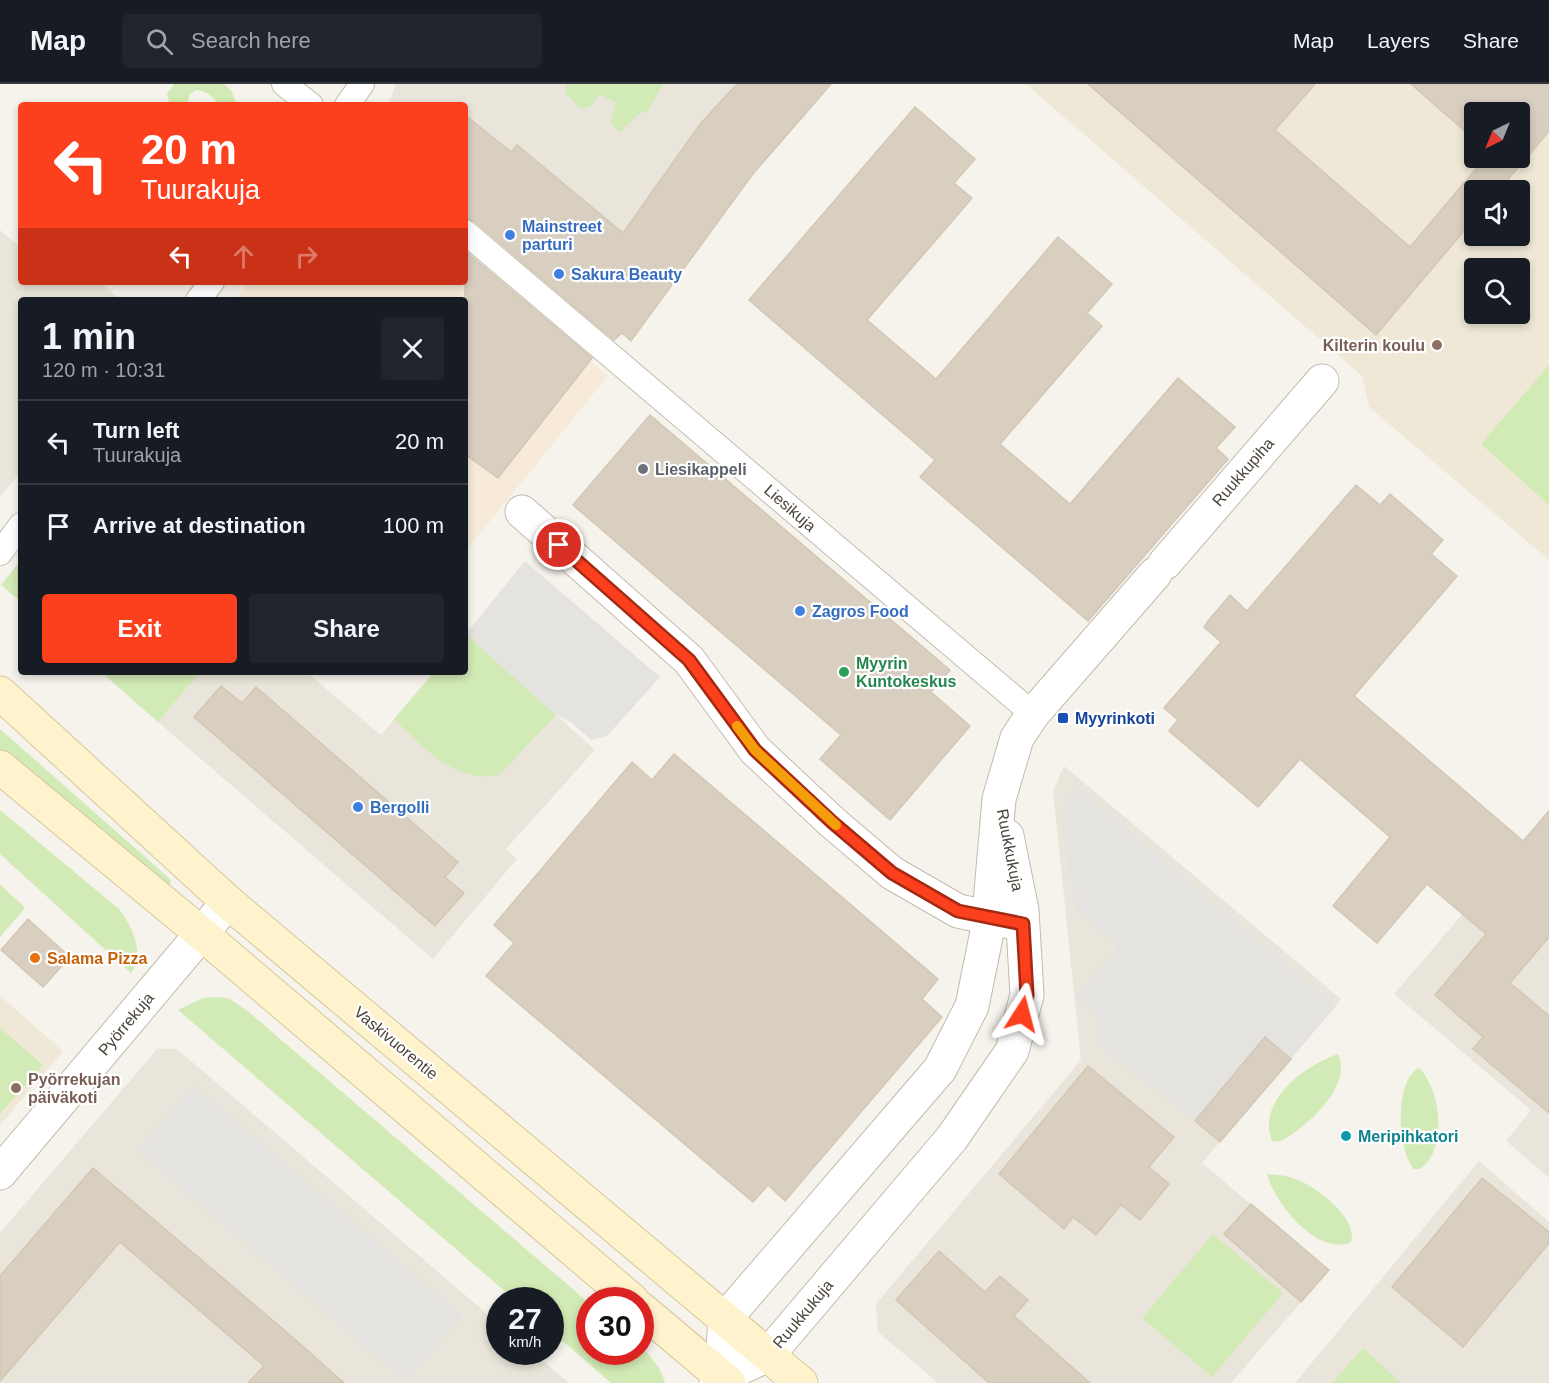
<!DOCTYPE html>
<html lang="en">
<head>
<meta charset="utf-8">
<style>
	body { margin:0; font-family:Arial,sans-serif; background:#20242c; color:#f1f3f6; height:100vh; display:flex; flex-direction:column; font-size:22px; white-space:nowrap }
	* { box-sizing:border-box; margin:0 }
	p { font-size:20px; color:#9ea1a6 }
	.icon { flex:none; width:33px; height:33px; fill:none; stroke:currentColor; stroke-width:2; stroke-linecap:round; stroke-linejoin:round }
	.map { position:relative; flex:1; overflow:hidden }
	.panel { position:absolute; left:18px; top:213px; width:450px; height:378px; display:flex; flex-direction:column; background:#171b24; border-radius:6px; box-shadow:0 3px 9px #0003 }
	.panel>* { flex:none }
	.hud { position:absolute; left:18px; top:18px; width:450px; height:183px; border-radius:6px; box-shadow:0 3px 9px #0003; background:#fc3f1d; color:#fff; overflow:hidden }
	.needle { width:39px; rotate:223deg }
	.controls { position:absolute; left:1464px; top:18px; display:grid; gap:12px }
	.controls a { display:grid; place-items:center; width:66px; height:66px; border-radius:6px; background:#171b24; box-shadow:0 3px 9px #0003; font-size:30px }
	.speed { position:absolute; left:486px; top:1203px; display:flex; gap:12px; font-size:30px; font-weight:700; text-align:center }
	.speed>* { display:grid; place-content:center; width:78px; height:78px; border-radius:50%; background:#171b24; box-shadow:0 3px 9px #0003; line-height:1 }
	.speed small { font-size:15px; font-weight:400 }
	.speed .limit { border:9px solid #d22; background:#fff; color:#111 }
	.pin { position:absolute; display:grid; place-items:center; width:51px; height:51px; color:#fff; margin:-26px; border:3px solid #fff; border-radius:50%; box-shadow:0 2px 6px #0007 }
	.me { position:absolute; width:66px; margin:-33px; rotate:9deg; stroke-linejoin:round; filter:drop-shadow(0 0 4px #0008) }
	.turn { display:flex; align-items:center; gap:21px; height:126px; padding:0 24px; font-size:27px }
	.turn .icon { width:78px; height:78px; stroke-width:2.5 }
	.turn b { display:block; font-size:42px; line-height:51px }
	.lanes { display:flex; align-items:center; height:57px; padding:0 24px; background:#0003; justify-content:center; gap:30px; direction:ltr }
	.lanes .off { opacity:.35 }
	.round { display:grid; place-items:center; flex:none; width:63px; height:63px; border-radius:6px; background:#20242c }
	.overview { display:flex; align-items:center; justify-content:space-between; height:102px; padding:0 24px }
	h1 { font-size:36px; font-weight:700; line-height:45px }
	.cta { display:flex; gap:12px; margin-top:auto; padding:12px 24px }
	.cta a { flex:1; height:69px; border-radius:6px; background:#fc3f1d; color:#fff; font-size:24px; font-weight:700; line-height:69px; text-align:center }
	.cta a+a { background:#20242c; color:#f1f3f6 }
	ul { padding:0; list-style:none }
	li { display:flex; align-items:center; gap:18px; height:84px; padding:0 24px; border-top:2px solid #363941 }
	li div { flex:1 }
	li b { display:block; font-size:22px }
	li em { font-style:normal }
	header { display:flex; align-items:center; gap:36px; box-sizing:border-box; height:84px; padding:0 30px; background:#171b24; border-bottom:2px solid #363941 }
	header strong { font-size:28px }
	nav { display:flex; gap:33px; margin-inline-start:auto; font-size:21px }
	.search { width:420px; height:54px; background:#20242c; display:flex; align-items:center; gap:15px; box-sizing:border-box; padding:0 21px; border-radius:6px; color:#9ea1a6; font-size:22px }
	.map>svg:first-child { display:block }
	.residential { fill:#eae5da }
	.commercial { fill:#f7ead8 }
	.education { fill:#efe8d6; fill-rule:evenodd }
	.green { fill:#d2eab5 }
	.parking { fill:#e5e3e0 }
	.building { fill:#d8cfc1; stroke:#d3c7b4; stroke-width:1.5 }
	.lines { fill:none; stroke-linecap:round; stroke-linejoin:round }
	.pedestrian-casing { stroke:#c2bbae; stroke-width:26 }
	.minor-casing { stroke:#c2bbae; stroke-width:35 }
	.secondary-casing { stroke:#d6c79b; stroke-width:35 }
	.pedestrian { stroke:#fff; stroke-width:24 }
	.minor { stroke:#fff; stroke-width:33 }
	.secondary { stroke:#fff3cd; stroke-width:33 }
	.route-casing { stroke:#a42913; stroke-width:15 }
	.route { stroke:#fc3f1d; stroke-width:10 }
	.slow { stroke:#f59e0b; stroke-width:10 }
	.shop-dot { fill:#3f7fe0; stroke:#fff; stroke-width:2 }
	.education-dot { fill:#8d6e63; stroke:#fff; stroke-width:2 }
	.worship-dot { fill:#6b7280; stroke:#fff; stroke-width:2 }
	.leisure-dot { fill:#2e9e5b; stroke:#fff; stroke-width:2 }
	.transit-dot { fill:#1a4fb4; stroke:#fff; stroke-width:2 }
	.food-dot { fill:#e8710a; stroke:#fff; stroke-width:2 }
	.culture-dot { fill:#0f9aa8; stroke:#fff; stroke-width:2 }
	.labels { text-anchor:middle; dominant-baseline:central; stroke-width:4.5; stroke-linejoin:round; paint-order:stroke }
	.shop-label { font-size:16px; font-weight:bold; fill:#366cbe; stroke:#fff; text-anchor:start }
	.education-label { font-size:16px; font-weight:bold; fill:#785e54; stroke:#fff; text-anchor:end }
	.worship-label { font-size:16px; font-weight:bold; fill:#5b616d; stroke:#fff; text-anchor:start }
	.street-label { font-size:16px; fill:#4b4439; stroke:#fff }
	.leisure-label { font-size:16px; font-weight:bold; fill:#27864d; stroke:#fff; text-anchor:start }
	.transit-label { font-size:16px; font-weight:bold; fill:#164399; stroke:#fff; text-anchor:start }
	.food-label { font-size:16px; font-weight:bold; fill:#c56008; stroke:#fff; text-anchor:start }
	.culture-label { font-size:16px; font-weight:bold; fill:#0d838f; stroke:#fff; text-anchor:start }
</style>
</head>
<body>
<header>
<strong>Map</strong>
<div class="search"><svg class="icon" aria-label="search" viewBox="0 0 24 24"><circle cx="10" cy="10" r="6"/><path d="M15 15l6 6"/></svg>Search here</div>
<nav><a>Map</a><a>Layers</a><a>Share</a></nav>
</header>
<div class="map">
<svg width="1549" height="1299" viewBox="0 0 1549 1299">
	<rect width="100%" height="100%" fill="#f6f3ec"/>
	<!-- residential -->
	<g class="residential">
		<polygon points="396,0 831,0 752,91 631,257 528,176 465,121 465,21 388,21"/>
		<polygon points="0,146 21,164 21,198 61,198 64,201 67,198 100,198 121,216 21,216 21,387 0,413"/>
		<polygon points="466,550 595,666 506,765 517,775 433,875 158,638 200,588 306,588 381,651 434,588 465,588"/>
		<polygon points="1064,682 1341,915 1202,1079 1329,1186 1231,1299 938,1299 878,1248 876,1220 1081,976 1053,707"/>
		<polygon points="1549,729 1549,1094 1506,1057 1531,1026 1394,910"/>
		<polygon points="157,965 177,965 499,1240 500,1268 532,1268 569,1299 0,1299 0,1149"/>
		<polygon points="1479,1077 1549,1138 1549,1299 1295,1299"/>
	</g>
	<!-- commercial -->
	<polygon class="commercial" points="248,198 465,198 589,276 608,292 465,468 465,216 235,216"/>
	<!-- education -->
	<g class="education">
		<path d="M1026,0H1549V476L1369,323L1362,292ZM1474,28H1520V74H1474ZM1474,106H1520V152H1474ZM1474,184H1520V230H1474Z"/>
		<polygon points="0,912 63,967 0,1041"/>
	</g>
	<!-- green -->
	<g class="green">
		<path d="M174,0H224L231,6L237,21H218C213,11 206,8 196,6L190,10L187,21H170L167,10Z"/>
		<polygon points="566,0 663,0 648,27 639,30 620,48 610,39 616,19 599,10 591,22 581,25 566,10"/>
		<polygon points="1549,281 1549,421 1481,360"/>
		<polygon points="21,476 21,518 1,501"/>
		<path d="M466,550L556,631L499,691C454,699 424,664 394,635L434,588H465Z"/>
		<polygon points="101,588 200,588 158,638"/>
		<polygon points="0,645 170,795 171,798 168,802 0,670"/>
		<path d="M0,726L119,825C131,840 146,871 131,889L0,770Z"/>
		<polygon points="0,800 25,824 0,853"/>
		<path d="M220,913L230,915L250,929L589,1219L590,1268H640L641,1263C651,1272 662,1285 665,1299H611L551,1247L550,1216H515L178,926L203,914Z"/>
		<polygon points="0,944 43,981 0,1030"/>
		<path d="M1338,970C1354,1002 1304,1046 1279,1058L1272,1057C1256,1016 1306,981 1338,970Z"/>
		<path d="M1419,984C1441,1005 1448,1066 1420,1085H1414C1397,1068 1394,995 1419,984Z"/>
		<path d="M1267,1090C1276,1091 1286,1091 1295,1095C1314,1101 1359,1134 1351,1158C1317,1173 1274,1118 1267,1090Z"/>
		<polygon points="1213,1150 1283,1209 1212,1293 1142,1234"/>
		<polygon points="1363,1264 1401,1299 1332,1299"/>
	</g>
	<!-- parking -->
	<g class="parking">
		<polygon points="525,477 660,593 607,652 591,656 571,638 556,631 466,550"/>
		<polygon points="1077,703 1336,922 1291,975 1265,954 1195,1037 1096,960 1098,932 1075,913 1118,862 1076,825 1062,744 1064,720"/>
		<polygon points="194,1001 463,1232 406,1298 137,1066"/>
	</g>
	<!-- building -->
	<g class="building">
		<polygon points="737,0 831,0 752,91 631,257 622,249 614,256 474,137 465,134 465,31 511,68 517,61 623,149 701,39"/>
		<polygon points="1088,0 1315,0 1275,46 1410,163 1485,74 1520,74 1520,28 1474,28 1474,55 1411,0 1549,0 1549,47 1499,106 1474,106 1474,135 1376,251"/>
		<polygon points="915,23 975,75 954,99 972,114 867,236 936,295 1058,153 1112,200 1087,229 1102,242 1000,360 1070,420 1178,294 1235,343 1216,364 1228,375 1088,537 920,393 935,376 749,216"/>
		<polygon points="465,167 592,274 498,394 465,370"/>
		<polygon points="650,331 950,586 931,608 970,642 890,736 820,675 841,651 573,421"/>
		<polygon points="1356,401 1380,421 1390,410 1443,456 1431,470 1457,492 1354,612 1523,757 1549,727 1549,853 1510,899 1549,932 1549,1029 1473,965 1483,953 1435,911 1486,850 1427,800 1377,859 1333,822 1390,753 1300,675 1258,723 1169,647 1178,636 1164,624 1221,558 1204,543 1208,537 1230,511 1247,527"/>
		<polygon points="221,602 242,619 256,603 458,778 445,793 464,809 435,842 194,633"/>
		<polygon points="674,670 938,895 922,915 942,933 785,1117 768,1101 753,1118 486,892 514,859 494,841 632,678 652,696"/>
		<polygon points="28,835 70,873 43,903 1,866"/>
		<polygon points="1265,953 1291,975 1220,1058 1195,1037"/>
		<polygon points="1088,982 1174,1053 1149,1083 1169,1100 1140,1136 1121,1121 1096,1151 1073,1133 1064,1145 999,1090"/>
		<polygon points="93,1084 290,1251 344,1299 248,1299 264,1282 120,1158 0,1297 0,1192"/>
		<polygon points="1482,1094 1549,1148 1549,1159 1463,1263 1392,1203"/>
		<polygon points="1251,1120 1329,1186 1301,1218 1224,1150"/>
		<polygon points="939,1167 985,1208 1000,1192 1028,1216 1014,1232 1090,1299 989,1299 896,1216"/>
	</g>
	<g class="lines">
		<!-- pedestrian casing -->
		<g class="pedestrian-casing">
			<g id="pedestrian">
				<polyline points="284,0 311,21"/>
				<polyline points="347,21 362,0"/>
				<polyline points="465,148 1033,630"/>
				<polyline points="198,216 212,198"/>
				<polyline points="0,469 21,441"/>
			</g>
		</g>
		<!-- minor casing -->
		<g class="minor-casing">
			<g id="minor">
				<polyline points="522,428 689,576 755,666 832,738 892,789 958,827 1011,838"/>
				<polyline points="1165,479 1322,297"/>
				<polyline points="0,1089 228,818"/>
				<polyline points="721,1293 725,1235 940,985 972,922 988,843 999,715 1017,654 1033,630 1155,490"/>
				<polyline points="716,1299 721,1293 768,1271 952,1054 1012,967 1027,911 1022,826 1007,752"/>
			</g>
		</g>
		<!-- secondary casing -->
		<g class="secondary-casing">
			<g id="secondary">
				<polyline points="0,609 228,818 801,1299"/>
				<polyline points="0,683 202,850 632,1216"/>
				<polyline points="640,1224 729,1299"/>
			</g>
		</g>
		<!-- pedestrian -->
		<use href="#pedestrian" class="pedestrian"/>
		<!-- minor -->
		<use href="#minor" class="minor"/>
		<!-- secondary -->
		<use href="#secondary" class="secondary"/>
	</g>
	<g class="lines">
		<!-- route casing -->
		<g class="route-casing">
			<polyline id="route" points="559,461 689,576 755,666 832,738 892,789 958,827 1023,840 1027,911 1022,930"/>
		</g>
		<!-- route -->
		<use href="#route" class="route"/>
		<!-- slow -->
		<polyline class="slow" points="737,642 755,666 836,741"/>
	</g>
	<!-- markers -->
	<g class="shop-dot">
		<circle cx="510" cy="151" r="6"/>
		<circle cx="559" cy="190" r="6"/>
		<circle cx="800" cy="527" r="6"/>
		<circle cx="358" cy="723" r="6"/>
	</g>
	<g class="education-dot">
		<circle cx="1437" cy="261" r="6"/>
		<circle cx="16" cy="1004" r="6"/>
	</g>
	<circle class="worship-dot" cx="643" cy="385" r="6"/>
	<circle class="leisure-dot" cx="844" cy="588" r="6"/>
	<rect class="transit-dot" x="1057" y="628" width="12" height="12" rx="3"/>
	<circle class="food-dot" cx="35" cy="874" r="6"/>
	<circle class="culture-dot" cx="1346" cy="1052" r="6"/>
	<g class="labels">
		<!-- shop labels -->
		<g class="shop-label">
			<text x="522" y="142">Mainstreet<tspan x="522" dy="18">parturi</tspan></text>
			<text x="571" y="190">Sakura Beauty</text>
			<text x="812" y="527">Zagros Food</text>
			<text x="370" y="723">Bergolli</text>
		</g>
		<!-- education labels -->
		<g class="education-label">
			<text x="1425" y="261">Kilterin koulu</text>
			<text x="28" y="995" text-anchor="start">Pyörrekujan<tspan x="28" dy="18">päiväkoti</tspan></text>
		</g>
		<!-- worship labels -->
		<g class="worship-label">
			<text x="655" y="385">Liesikappeli</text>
		</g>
		<!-- street labels -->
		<g class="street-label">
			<text transform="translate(1243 388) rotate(-49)">Ruukkupiha</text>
			<text transform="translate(790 424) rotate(41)">Liesikuja</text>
			<text transform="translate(1010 766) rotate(79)">Ruukkukuja</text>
			<text transform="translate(126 940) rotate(-50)">Pyörrekuja</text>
			<text transform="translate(396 959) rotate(40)">Vaskivuorentie</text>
			<text transform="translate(803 1230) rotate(-50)">Ruukkukuja</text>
		</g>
		<!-- leisure labels -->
		<g class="leisure-label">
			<text x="856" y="579">Myyrin<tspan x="856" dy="18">Kuntokeskus</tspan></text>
		</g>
		<!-- transit labels -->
		<g class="transit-label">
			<text x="1075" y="634">Myyrinkoti</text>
		</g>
		<!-- food labels -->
		<g class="food-label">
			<text x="47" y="874">Salama Pizza</text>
		</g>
		<!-- culture labels -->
		<g class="culture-label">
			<text x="1358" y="1052">Meripihkatori</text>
		</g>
	</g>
</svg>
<div class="controls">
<a><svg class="needle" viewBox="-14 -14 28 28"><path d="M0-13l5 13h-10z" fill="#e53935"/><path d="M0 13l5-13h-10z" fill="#9ea1a6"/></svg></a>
<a><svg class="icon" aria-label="sound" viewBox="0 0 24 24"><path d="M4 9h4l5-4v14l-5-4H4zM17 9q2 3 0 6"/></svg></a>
<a><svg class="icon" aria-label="search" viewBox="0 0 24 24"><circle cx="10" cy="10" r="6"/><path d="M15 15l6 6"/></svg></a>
</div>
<div class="speed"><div>27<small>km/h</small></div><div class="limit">30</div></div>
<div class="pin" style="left:559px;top:461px;background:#d93025"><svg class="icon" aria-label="arrive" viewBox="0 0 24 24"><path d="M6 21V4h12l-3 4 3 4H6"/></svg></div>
<svg class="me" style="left:1022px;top:930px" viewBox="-20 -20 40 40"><path d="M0-17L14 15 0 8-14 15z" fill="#fc3f1d" stroke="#fff" stroke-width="4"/></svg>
<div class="hud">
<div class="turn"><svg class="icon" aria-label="left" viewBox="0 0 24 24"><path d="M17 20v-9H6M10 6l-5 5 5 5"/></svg><div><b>20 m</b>Tuurakuja</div></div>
<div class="lanes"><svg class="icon" aria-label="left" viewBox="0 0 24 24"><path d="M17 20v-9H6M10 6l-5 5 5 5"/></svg><svg class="icon off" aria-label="ahead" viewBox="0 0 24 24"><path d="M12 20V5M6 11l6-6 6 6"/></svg><svg class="icon off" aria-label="right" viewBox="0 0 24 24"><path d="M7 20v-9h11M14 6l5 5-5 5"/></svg></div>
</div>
<section class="panel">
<div class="overview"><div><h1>1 min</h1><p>120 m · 10:31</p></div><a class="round"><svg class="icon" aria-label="close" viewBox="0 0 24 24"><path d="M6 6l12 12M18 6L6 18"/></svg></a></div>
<ul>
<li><svg class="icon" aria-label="left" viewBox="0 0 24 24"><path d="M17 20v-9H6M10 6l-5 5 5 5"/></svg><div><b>Turn left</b><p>Tuurakuja</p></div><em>20 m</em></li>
<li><svg class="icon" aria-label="arrive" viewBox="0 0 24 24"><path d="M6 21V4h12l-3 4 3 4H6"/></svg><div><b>Arrive at destination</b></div><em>100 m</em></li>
</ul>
<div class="cta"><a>Exit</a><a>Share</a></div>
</section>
</div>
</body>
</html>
